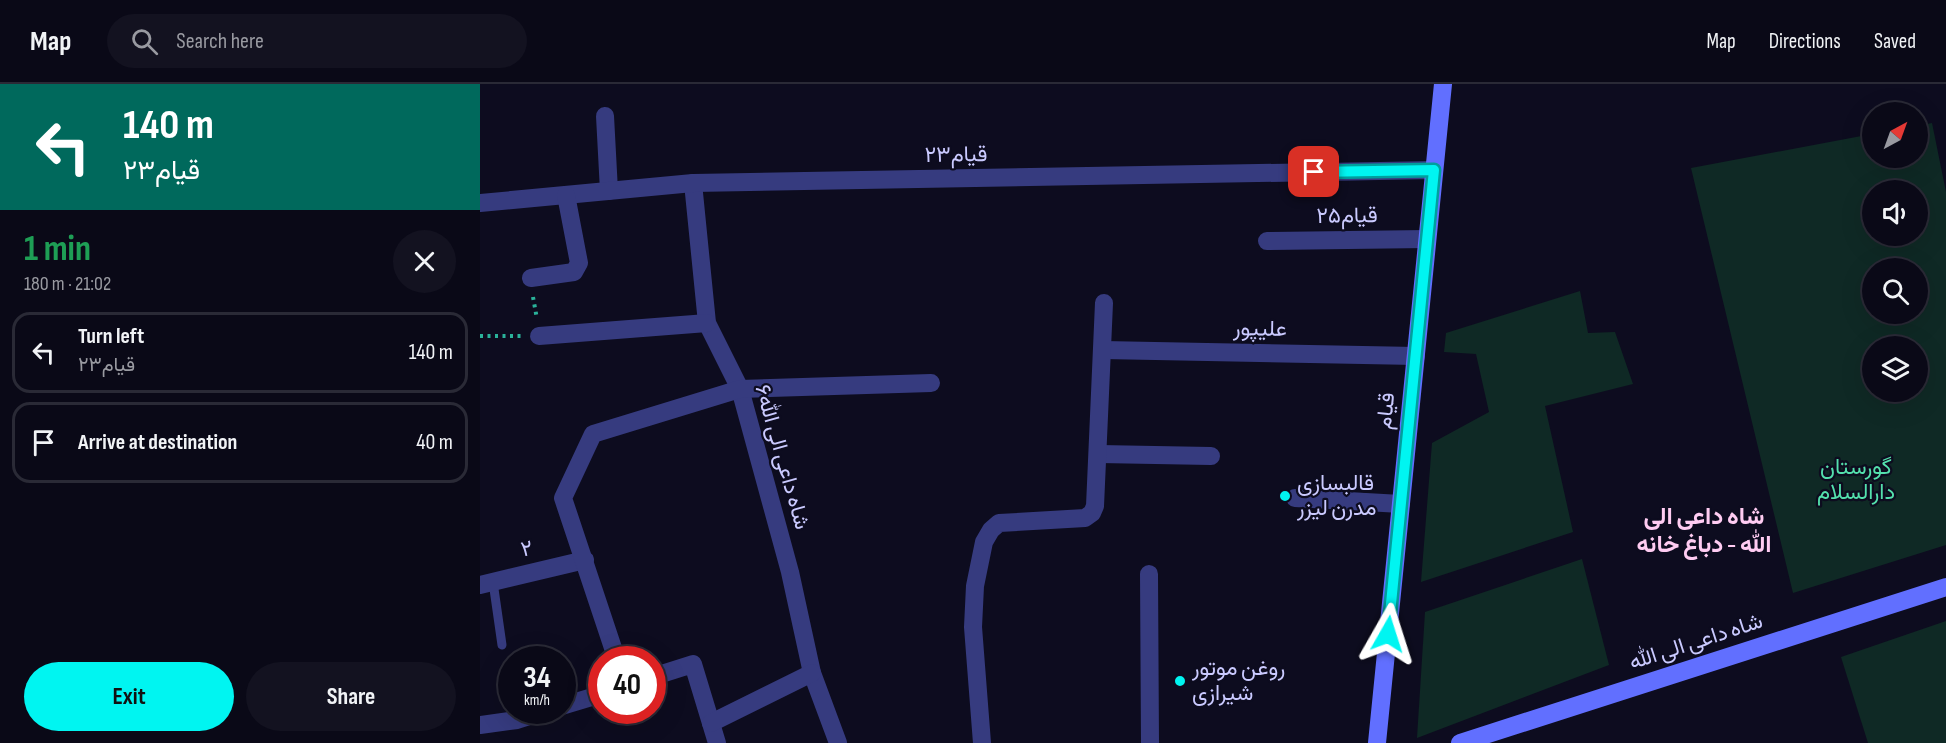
<!DOCTYPE html>
<html lang="en">
<head>
<meta charset="utf-8">
<style>
	body { margin:0; font-family:"Sofia Sans Condensed",Vazirmatn,sans-serif; background:#131220; color:#f1f3f6; height:100vh; display:flex; flex-direction:column; font-size:22px; white-space:nowrap }
	* { box-sizing:border-box; margin:0 }
	p { font-size:20px; color:#999aa1 }
	.icon { flex:none; width:33px; height:33px; fill:none; stroke:currentColor; stroke-width:2; stroke-linecap:round; stroke-linejoin:round }
	.map { position:relative; flex:1; overflow:hidden }
	.side { display:flex; flex-direction:column; background:#0a0917; width:480px }
	.side>* { flex:none }
	.top-card { background:#00695c; color:#fff; overflow:hidden }
	.needle { width:39px; rotate:41deg }
	.fabs { position:absolute; left:1382px; top:18px; display:grid; gap:12px }
	.fabs a { display:grid; place-items:center; width:66px; height:66px; border-radius:50%; background:#0a0917; box-shadow:0 6px 24px #0002,0 0 0 2px #2a2a36; font-size:30px }
	.speed { position:absolute; left:18px; top:562px; display:flex; gap:12px; font-size:30px; font-weight:700; text-align:center }
	.speed>* { display:grid; place-content:center; width:78px; height:78px; border-radius:50%; background:#0a0917; box-shadow:0 6px 24px #0002,0 0 0 2px #2a2a36; line-height:1 }
	.speed small { font-size:15px; font-weight:400 }
	.speed .limit { border:9px solid #d22; background:#fff; color:#111 }
	.pin { position:absolute; display:grid; place-items:center; width:51px; height:51px; color:#fff; margin:-26px; border-radius:12px; box-shadow:0 3px 9px #0006 }
	.me { position:absolute; width:66px; margin:-33px; rotate:6deg; stroke-linejoin:round; filter:drop-shadow(0 0 4px #0008) }
	.turn { display:flex; align-items:center; gap:21px; height:126px; padding:0 24px; font-size:27px }
	.turn .icon { width:78px; height:78px; stroke-width:2.5 }
	.turn b { display:block; font-size:42px; line-height:51px }
	.round { display:grid; place-items:center; flex:none; width:63px; height:63px; border-radius:32px; background:#131220 }
	.overview { display:flex; align-items:center; justify-content:space-between; height:102px; padding:0 24px }
	h1 { font-size:36px; font-weight:700; line-height:45px; color:#1e9e55 }
	.action { display:flex; gap:12px; margin-top:auto; padding:12px 24px }
	.action a { flex:1; height:69px; border-radius:36px; background:#00f5f1; color:#111; font-size:24px; font-weight:700; line-height:69px; text-align:center }
	.action a+a { background:#131220; color:#f1f3f6 }
	ul { padding:0; list-style:none }
	li { display:flex; align-items:center; gap:18px; height:81px; margin:0 12px 9px; padding:0 12px; border:3px solid #2a2a36; border-radius:18px }
	li div { flex:1 }
	li b { display:block; font-size:22px }
	li em { font-style:normal }
	header { display:flex; align-items:center; gap:36px; box-sizing:border-box; height:84px; padding:0 30px; background:#0a0917; border-bottom:2px solid #2a2a36 }
	header strong { font-size:28px }
	nav { display:flex; gap:33px; margin-inline-start:auto; font-size:21px }
	.search { width:420px; height:54px; background:#131220; display:flex; align-items:center; gap:15px; box-sizing:border-box; padding:0 21px; border-radius:33px; color:#999aa1; font-size:22px }
	main { display:flex; flex:1; min-height:0 }
	.map>svg:first-child { display:block }
	.green { fill:#0f2925; fill-rule:evenodd }
	.lines { fill:none; stroke-linecap:round; stroke-linejoin:round }
	.path { stroke:#2ab29a; stroke-width:4; stroke-dasharray:3 4.5; stroke-linecap:butt }
	.lane { stroke:#363b7f; stroke-width:9 }
	.street { stroke:#363b7f; stroke-width:18 }
	.secondary { stroke:#616fff; stroke-width:18 }
	.route-casing { stroke:#009f9d; stroke-width:15 }
	.route { stroke:#00f5f1; stroke-width:10 }
	.poi-dot { fill:#00f5f1; stroke:#0d0c1f; stroke-width:2 }
	.labels { text-anchor:middle; dominant-baseline:central; stroke-width:4.5; stroke-linejoin:round; paint-order:stroke }
	.street-label { font-size:22px; fill:#cacaff; stroke:#0d0c1f }
	.park-label { font-size:22px; fill:#54e1ad; stroke:#0d0c1f }
	.poi-label { font-size:22px; fill:#cacaff; stroke:#0d0c1f; text-anchor:start }
	.neighbourhood-label { font-size:24px; font-weight:bold; fill:#ffccf2; stroke:#0d0c1f }
</style>
</head>
<body>
<header>
<strong>Map</strong>
<div class="search"><svg class="icon" aria-label="search" viewBox="0 0 24 24"><circle cx="10" cy="10" r="6"/><path d="M15 15l6 6"/></svg>Search here</div>
<nav><a>Map</a><a>Directions</a><a>Saved</a></nav>
</header>
<main>
<section class="side">
<div class="top-card">
<div class="turn"><svg class="icon" aria-label="left" viewBox="0 0 24 24"><path d="M17 20v-9H6M10 6l-5 5 5 5"/></svg><div><b>140 m</b>قیام۲۳</div></div>
</div>
<div class="overview"><div><h1>1 min</h1><p>180 m · 21:02</p></div><a class="round"><svg class="icon" aria-label="close" viewBox="0 0 24 24"><path d="M6 6l12 12M18 6L6 18"/></svg></a></div>
<ul>
<li><svg class="icon" aria-label="left" viewBox="0 0 24 24"><path d="M17 20v-9H6M10 6l-5 5 5 5"/></svg><div><b>Turn left</b><p>قیام۲۳</p></div><em>140 m</em></li>
<li><svg class="icon" aria-label="arrive" viewBox="0 0 24 24"><path d="M6 21V4h12l-3 4 3 4H6"/></svg><div><b>Arrive at destination</b></div><em>40 m</em></li>
</ul>
<div class="action"><a>Exit</a><a>Share</a></div>
</section>
<div class="map">
<svg width="1466" height="659" viewBox="0 0 1466 659">
	<rect width="100%" height="100%" fill="#0d0c1f"/>
	<!-- green -->
	<g class="green">
		<path d="M1452,39L1466,108V461L1313,509L1211,84L1392,50V74H1437V42ZM1392,106H1437V152H1392ZM1392,184H1437V230H1392ZM1392,262H1437V308H1392Z"/>
		<polygon points="1100,207 1108,249 1135,248 1153,300 1065,322 1093,448 941,498 952,359 1009,328 996,270 964,268 966,249"/>
		<polygon points="1102,475 1129,581 937,654 945,528"/>
		<polygon points="1466,537 1466,659 1388,659 1361,573"/>
	</g>
	<g class="lines">
		<!-- path -->
		<g class="path">
			<polyline points="53,213 57,235"/>
			<polyline points="0,252 42,252"/>
		</g>
		<!-- lane -->
		<polyline class="lane" points="13,498 22,561"/>
		<!-- street -->
		<g class="street">
			<polyline points="125,32 129,107"/>
			<polyline points="213,99 227,239 260,305 310,488 332,589 358,659"/>
			<polyline points="0,119 213,99 954,86"/>
			<polyline points="787,157 947,155"/>
			<polyline points="51,194 94,188 99,179 86,111"/>
			<polyline points="59,252 227,239"/>
			<polyline points="623,266 936,272"/>
			<polyline points="619,370 731,372"/>
			<polyline points="815,414 921,420"/>
			<polyline points="669,490 670,659"/>
			<polyline points="0,501 105,476"/>
			<polyline points="137,576 83,414 113,350 260,305 451,299"/>
			<polyline points="172,593 213,580 237,659"/>
			<polyline points="82,622 122,610"/>
			<polyline points="231,639 332,589"/>
			<polyline points="0,641 37,636 65,627"/>
			<polyline points="502,659 493,543 495,502 504,458 511,446 519,439 605,434 612,429 615,422 624,219"/>
		</g>
		<!-- secondary -->
		<g class="secondary">
			<polyline points="897,659 963,0"/>
			<polyline points="980,659 1466,503"/>
		</g>
	</g>
	<g class="lines">
		<!-- route casing -->
		<g class="route-casing">
			<polyline id="route" points="834,88 954,86 908,550"/>
		</g>
		<!-- route -->
		<use href="#route" class="route"/>
	</g>
	<!-- markers -->
	<g class="poi-dot">
		<circle cx="805" cy="412" r="6"/>
		<circle cx="700" cy="597" r="6"/>
	</g>
	<g class="labels">
		<!-- street labels -->
		<g class="street-label">
			<text transform="translate(476 71) rotate(-1)">قیام۲۳</text>
			<text transform="translate(867 132) rotate(-1)">قیام۲۵</text>
			<text transform="translate(780 245) rotate(1)">علیپور</text>
			<text transform="translate(906 327) rotate(-84)">قیام</text>
			<text transform="translate(302 373) rotate(74)">شاه داعی الی الله۶</text>
			<text transform="translate(47 465) rotate(-13)">۲</text>
			<text transform="translate(1216 558) rotate(-18)">شاه داعی الی الله</text>
		</g>
		<!-- park labels -->
		<g class="park-label">
			<text x="1376" y="383">گورستان<tspan x="1376" dy="25">دارالسلام</tspan></text>
		</g>
		<!-- poi labels -->
		<g class="poi-label">
			<text x="817" y="399">قالبسازی<tspan x="817" dy="25">مدرن لیزر</tspan></text>
			<text x="712" y="584">روغن موتور<tspan x="712" dy="25">شیرازی</tspan></text>
		</g>
		<!-- neighbourhood labels -->
		<g class="neighbourhood-label">
			<text x="1224" y="432">شاه داعی الی<tspan x="1224" dy="28">الله - دباغ خانه</tspan></text>
		</g>
	</g>
</svg>
<div class="fabs">
<a><svg class="needle" viewBox="-14 -14 28 28"><path d="M0-13l5 13h-10z" fill="#e53935"/><path d="M0 13l5-13h-10z" fill="#999aa1"/></svg></a>
<a><svg class="icon" aria-label="sound" viewBox="0 0 24 24"><path d="M4 9h4l5-4v14l-5-4H4zM17 9q2 3 0 6"/></svg></a>
<a><svg class="icon" aria-label="search" viewBox="0 0 24 24"><circle cx="10" cy="10" r="6"/><path d="M15 15l6 6"/></svg></a>
<a><svg class="icon" aria-label="layers" viewBox="0 0 24 24"><path d="M12 4l9 5-9 5-9-5zM3 14l9 5 9-5"/></svg></a>
</div>
<div class="speed"><div>34<small>km/h</small></div><div class="limit">40</div></div>
<div class="pin" style="left:834px;top:88px;background:#d93025"><svg class="icon" aria-label="arrive" viewBox="0 0 24 24"><path d="M6 21V4h12l-3 4 3 4H6"/></svg></div>
<svg class="me" style="left:908px;top:550px" viewBox="-20 -20 40 40"><path d="M0-17L14 15 0 8-14 15z" fill="#00f5f1" stroke="#fff" stroke-width="4"/></svg>
</div>
</main>
</body>
</html>
